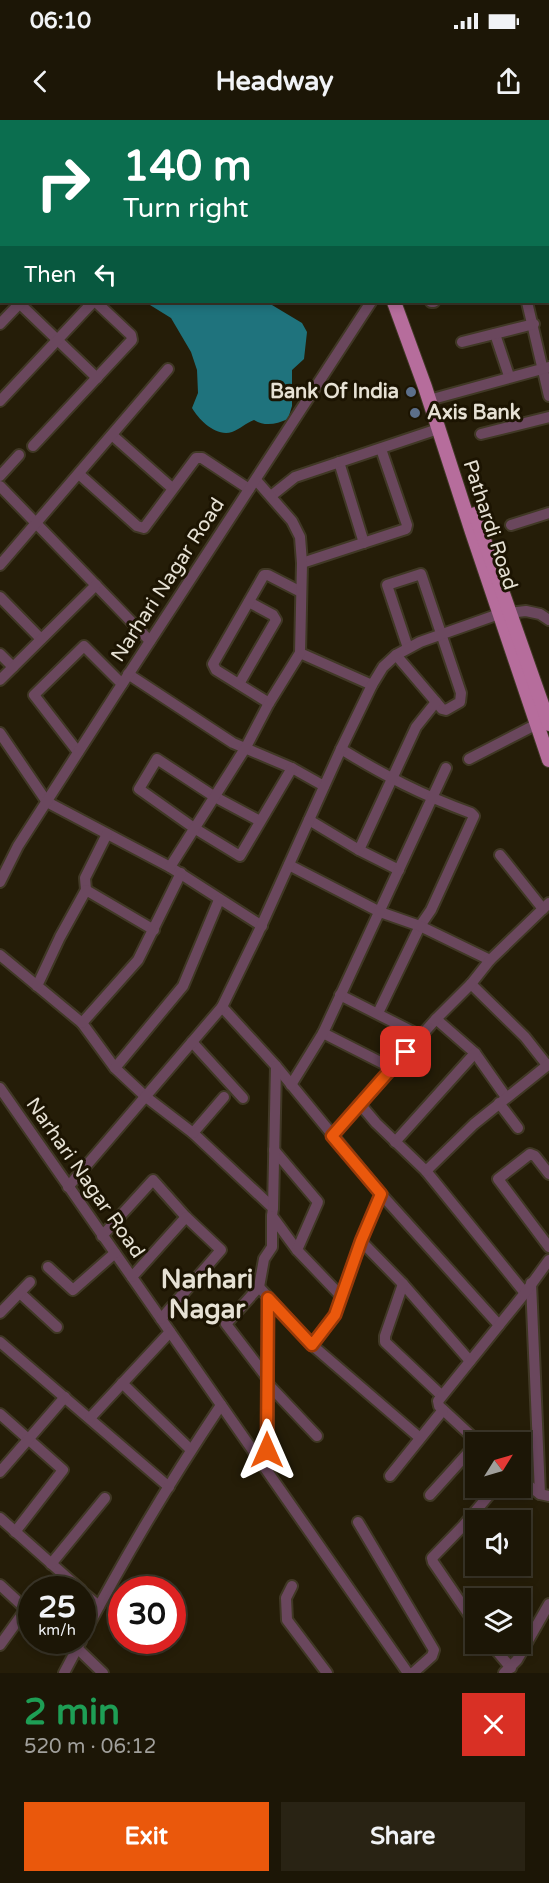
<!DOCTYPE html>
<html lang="en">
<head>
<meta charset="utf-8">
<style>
	body { margin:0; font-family:"Varela Round",sans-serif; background:#292314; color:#f1f3f6; height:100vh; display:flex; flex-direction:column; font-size:22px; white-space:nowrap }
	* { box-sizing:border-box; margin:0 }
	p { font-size:20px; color:#a09f9b }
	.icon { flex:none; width:33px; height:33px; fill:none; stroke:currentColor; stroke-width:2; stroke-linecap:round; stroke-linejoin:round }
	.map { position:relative; height:1553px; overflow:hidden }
	.side { display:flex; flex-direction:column; background:#1c1606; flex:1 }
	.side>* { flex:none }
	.guide { position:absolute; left:0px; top:0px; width:549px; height:183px; box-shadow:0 3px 9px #0003,0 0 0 2px #3a3528; background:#0b6e4f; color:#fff; overflow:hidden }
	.needle { width:39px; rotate:53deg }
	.tools { position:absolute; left:465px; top:1312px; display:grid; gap:12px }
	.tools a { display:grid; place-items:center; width:66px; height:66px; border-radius:0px; background:#1c1606; box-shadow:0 3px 9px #0003,0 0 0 2px #3a3528; font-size:30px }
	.speed { position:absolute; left:18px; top:1456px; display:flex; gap:12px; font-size:30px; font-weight:700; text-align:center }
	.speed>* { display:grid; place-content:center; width:78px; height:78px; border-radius:50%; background:#1c1606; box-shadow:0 3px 9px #0003,0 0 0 2px #3a3528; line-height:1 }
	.speed small { font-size:15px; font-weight:400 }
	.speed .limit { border:9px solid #d22; background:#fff; color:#111 }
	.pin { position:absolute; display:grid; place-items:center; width:51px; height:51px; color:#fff; margin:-26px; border-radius:12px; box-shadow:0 3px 9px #0006 }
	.me { position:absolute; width:66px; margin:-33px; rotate:0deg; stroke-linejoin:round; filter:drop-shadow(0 0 4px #0008) }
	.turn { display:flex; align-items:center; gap:21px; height:126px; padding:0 24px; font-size:27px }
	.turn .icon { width:78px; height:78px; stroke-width:2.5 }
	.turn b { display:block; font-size:42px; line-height:51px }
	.then { display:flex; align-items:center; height:57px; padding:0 24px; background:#0003; gap:12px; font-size:22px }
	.round { display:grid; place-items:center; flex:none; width:63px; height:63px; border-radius:0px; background:#292314 }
	.headline { display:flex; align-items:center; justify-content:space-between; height:102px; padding:0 24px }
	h1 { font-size:36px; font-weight:800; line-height:45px; color:#1e9e55 }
	.primary-button { display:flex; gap:12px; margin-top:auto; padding:12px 24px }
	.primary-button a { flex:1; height:69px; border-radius:0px; background:#ea580c; color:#fff; font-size:24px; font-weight:800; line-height:69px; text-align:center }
	.primary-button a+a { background:#292314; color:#f1f3f6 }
	.status { display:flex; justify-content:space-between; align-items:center; height:42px; padding:0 30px; background:#1c1606; direction:ltr }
	.status svg { height:16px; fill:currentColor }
	header { display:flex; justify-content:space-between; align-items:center; height:78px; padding:0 24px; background:#1c1606; font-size:27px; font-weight:800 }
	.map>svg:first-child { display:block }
	.water { fill:#1f737d }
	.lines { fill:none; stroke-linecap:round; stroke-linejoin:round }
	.minor-casing { stroke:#403825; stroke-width:14 }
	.major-casing { stroke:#403825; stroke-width:16 }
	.highway-casing { stroke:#403825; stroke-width:20 }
	.minor { stroke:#6a475d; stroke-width:10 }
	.major { stroke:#b66d9c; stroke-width:14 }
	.highway { stroke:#d47cb5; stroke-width:16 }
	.route-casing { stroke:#983908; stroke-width:15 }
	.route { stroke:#ea580c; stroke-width:10 }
	.service-dot { fill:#5c6f8a; stroke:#1c1402; stroke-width:2 }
	.labels { text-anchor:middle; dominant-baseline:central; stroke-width:6; stroke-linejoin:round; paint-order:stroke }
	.poi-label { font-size:20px; font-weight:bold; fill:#e6e1d4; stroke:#1c1402; text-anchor:end }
	.street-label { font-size:20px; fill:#e6e1d4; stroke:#1c1402 }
	.district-label { font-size:26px; font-weight:bold; fill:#e6e1d4; stroke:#1c1402 }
</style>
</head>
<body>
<div class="status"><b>06:10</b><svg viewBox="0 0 49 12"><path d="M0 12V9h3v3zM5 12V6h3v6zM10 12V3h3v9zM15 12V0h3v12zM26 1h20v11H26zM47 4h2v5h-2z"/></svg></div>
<header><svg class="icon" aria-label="back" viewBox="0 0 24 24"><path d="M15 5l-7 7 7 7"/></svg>Headway<svg class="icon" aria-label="share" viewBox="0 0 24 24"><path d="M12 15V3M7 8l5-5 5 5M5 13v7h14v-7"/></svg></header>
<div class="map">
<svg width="549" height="1553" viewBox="0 0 549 1553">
	<rect width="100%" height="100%" fill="#251d08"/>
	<!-- water -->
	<path class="water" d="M149,182H267L302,203L307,212L304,239L292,250V286L288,299C276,304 266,307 254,300C246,303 240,309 232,312C216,317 199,300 192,288L198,273L197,250L191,232L171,198L150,185Z"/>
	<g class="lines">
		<!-- minor casing -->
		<g class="minor-casing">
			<g id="minor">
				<polyline points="94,2 94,0"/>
				<polyline points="507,2 507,0"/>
				<polyline points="0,61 2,63"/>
				<polyline points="0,129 2,127"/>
				<polyline points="0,147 2,149"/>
				<polyline points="431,182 434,182"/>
				<polyline points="527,182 549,276"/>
				<polyline points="19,183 97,258"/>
				<polyline points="0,204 21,182"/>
				<polyline points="495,214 509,256"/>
				<polyline points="462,222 534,204"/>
				<polyline points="429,280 549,247"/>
				<polyline points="0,281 93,182"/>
				<polyline points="481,314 549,297"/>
				<polyline points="112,315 172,368"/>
				<polyline points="33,326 132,220 131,215 96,182"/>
				<polyline points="339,342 364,423"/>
				<polyline points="79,354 137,406 144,408 196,338 202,338 249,369"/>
				<polyline points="0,356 19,335"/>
				<polyline points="0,366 150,521"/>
				<polyline points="271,376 295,357 438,309"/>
				<polyline points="511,405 549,393"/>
				<polyline points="302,443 406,409 407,405 381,329"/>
				<polyline points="0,445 168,249"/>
				<polyline points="0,477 41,519"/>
				<polyline points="300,533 372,565"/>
				<polyline points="0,534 13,547"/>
				<polyline points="396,535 442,589 446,590 460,582 461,573 421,454 387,465 408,528"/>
				<polyline points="128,554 233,623 292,648 324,666"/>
				<polyline points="0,560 96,465"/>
				<polyline points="239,564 276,500 273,495 249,482"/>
				<polyline points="269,583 216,550 213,544 264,455 268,455 301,472"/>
				<polyline points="0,613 47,682 170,747 262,806"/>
				<path d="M341,629C385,656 422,675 471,693L474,696L431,790L420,806L378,893"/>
				<polyline points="78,632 34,575 84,526 122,564"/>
				<polyline points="469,639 537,604"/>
				<polyline points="309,700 359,730 399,750"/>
				<polyline points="260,701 215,677 157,639 139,669 194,708 240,736 292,648"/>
				<polyline points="359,730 416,607 436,582"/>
				<polyline points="500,735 543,789"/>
				<polyline points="289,745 380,792 420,806 490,840"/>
				<polyline points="170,747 246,627 269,583 300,533 302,443 300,417 292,401 256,360"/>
				<polyline points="0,762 18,726 115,575 371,182"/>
				<polyline points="86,770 85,758 107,714"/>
				<polyline points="0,835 82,903 115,948 146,977 193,1013 273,1088 272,1096 297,1130 340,1175"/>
				<polyline points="471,864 525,917 547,945"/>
				<polyline points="37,866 60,817 86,770 154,810"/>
				<polyline points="340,875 421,916"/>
				<polyline points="222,887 276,946 381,1074 499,1205"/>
				<polyline points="436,899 475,933 506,977"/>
				<polyline points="82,903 138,840 181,753"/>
				<polyline points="323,913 392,948"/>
				<polyline points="192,922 243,978"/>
				<polyline points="115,948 183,866 219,780"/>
				<polyline points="291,965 323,913 446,648"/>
				<polyline points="0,968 408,1553"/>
				<polyline points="499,983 518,1008"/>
				<polyline points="360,984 376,1003 426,1051 525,1173"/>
				<polyline points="193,1013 224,977"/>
				<polyline points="332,1016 436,899 471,864 490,840 549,783"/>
				<polyline points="395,1022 475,933"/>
				<polyline points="274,1030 318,1082 297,1130"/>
				<polyline points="426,1051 474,1004 549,944"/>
				<polyline points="549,1054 535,1036 530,1034 498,1059 549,1127"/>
				<polyline points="68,1067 222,887 258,813 341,629 372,565 383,547 396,535 420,522 499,494 526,491 540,494 549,500"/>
				<polyline points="273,1088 276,946"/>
				<polyline points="102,1116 153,1060 186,1097 221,1130 161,1199"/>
				<polyline points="361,1121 403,1164 470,1241"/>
				<polyline points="48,1147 73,1170 115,1133"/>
				<polyline points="132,1157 186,1097"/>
				<polyline points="531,1163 540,1374"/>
				<polyline points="403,1164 385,1216 385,1222 441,1275"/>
				<polyline points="259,1167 312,1225 420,1318"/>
				<polyline points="20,1173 57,1207"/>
				<polyline points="0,1193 30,1162"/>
				<polyline points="0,1222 169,1367"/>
				<polyline points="312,1225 335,1195 361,1121 381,1074"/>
				<polyline points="268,1259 226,1204 259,1167 264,1139 272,1127 272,1096"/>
				<polyline points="122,1263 191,1330"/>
				<polyline points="267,1263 317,1316"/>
				<polyline points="0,1294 63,1350 15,1412"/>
				<polyline points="90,1298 170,1212"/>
				<polyline points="479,1323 439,1286 438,1281 525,1173 549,1140"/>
				<polyline points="268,1351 268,1178"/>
				<polyline points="0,1352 65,1277"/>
				<polyline points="390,1356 443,1290"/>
				<polyline points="520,1359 540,1374 549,1376"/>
				<polyline points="430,1375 476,1324"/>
				<polyline points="0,1398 81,1470"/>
				<polyline points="358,1402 434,1530 432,1536 413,1553"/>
				<polyline points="51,1444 105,1378"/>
				<polyline points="0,1465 26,1489 0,1525"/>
				<polyline points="292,1466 286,1478 287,1500 327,1553"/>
				<polyline points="82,1472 99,1486"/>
				<polyline points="476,1505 433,1442 432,1438 463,1406 495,1368"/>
				<path d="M82,1518C124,1438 171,1360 221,1285"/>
				<polyline points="491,1524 511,1548"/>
				<polyline points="77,1528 103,1553"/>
				<polyline points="64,1553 81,1521"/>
				<polyline points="504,1553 517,1540 549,1484"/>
			</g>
		</g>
		<!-- major casing -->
		<g class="major-casing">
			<g id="major">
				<polyline points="179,0 191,2"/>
				<polyline points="340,0 340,2"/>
				<polyline points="465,0 472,2"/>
				<polyline points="548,19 549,19"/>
				<polyline points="548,78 549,78"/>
				<polyline points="394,182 425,267 472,412 549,640"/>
				<polyline points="475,394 549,604"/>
			</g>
		</g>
		<!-- highway casing -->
		<g class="highway-casing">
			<g id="highway">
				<polyline points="306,0 314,2"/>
				<polyline points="373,0 380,2"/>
				<polyline points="548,34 549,35"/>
				<polyline points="548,47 549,47"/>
			</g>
		</g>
		<!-- minor -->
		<use href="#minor" class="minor"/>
		<!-- major -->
		<use href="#major" class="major"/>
		<!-- highway -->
		<use href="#highway" class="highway"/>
	</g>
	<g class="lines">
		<!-- route casing -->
		<g class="route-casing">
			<polyline id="route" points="267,1330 268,1178 312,1225 335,1195 361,1121 381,1074 332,1016 406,932"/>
		</g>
		<!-- route -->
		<use href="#route" class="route"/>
	</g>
	<!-- markers -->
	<g class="service-dot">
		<circle cx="411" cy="272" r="6"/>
		<circle cx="415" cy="293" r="6"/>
	</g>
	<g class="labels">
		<!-- poi labels -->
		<g class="poi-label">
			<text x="399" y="272">Bank Of India</text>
			<text x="427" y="293" text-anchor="start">Axis Bank</text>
		</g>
		<!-- street labels -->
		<g class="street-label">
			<text transform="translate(490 405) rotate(72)">Pathardi Road</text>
			<text transform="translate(168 460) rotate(-57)">Narhari Nagar Road</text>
			<text transform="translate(85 1058) rotate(55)">Narhari Nagar Road</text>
		</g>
		<!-- district labels -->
		<g class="district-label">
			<text x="207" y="1159">Narhari<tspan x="207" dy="30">Nagar</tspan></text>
		</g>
	</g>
</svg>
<div class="tools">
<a><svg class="needle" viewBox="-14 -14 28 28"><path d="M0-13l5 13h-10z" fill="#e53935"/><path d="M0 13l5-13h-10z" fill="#a09f9b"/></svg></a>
<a><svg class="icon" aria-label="sound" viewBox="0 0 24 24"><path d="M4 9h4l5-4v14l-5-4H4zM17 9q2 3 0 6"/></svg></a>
<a><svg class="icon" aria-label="layers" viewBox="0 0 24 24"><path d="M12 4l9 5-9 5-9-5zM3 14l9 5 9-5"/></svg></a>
</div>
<div class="speed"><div>25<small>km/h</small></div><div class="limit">30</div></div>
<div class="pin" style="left:406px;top:932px;background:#d93025"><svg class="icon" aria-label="arrive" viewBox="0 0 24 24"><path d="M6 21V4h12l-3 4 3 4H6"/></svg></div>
<svg class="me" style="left:267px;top:1330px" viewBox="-20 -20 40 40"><path d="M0-17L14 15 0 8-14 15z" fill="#ea580c" stroke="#fff" stroke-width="4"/></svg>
<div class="guide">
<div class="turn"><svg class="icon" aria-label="right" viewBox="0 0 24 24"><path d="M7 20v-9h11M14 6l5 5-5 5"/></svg><div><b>140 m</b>Turn right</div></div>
<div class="then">Then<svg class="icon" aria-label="left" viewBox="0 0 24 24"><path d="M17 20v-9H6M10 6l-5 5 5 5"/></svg></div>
</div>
</div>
<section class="side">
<div class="headline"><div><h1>2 min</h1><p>520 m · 06:12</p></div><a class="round" style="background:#d93025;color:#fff"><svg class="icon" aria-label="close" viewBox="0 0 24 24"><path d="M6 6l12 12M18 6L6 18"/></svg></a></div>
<div class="primary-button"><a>Exit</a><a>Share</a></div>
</section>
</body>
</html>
